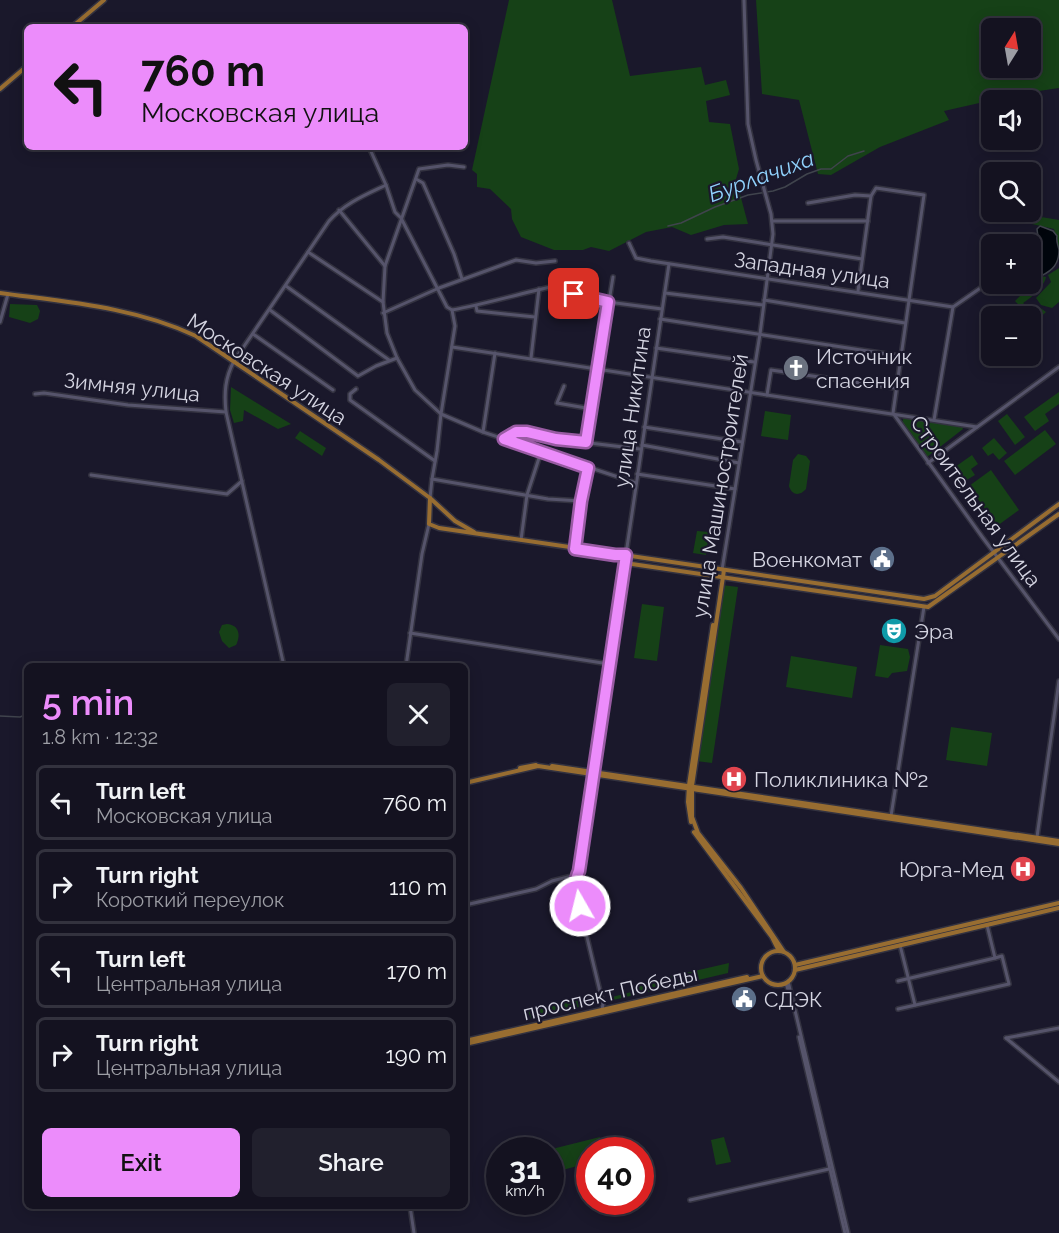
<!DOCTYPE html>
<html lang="en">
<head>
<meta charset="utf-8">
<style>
	body { margin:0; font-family:Raleway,sans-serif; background:#21202d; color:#f1f3f6; height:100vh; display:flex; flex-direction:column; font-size:22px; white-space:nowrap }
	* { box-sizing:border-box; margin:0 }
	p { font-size:20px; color:#9d9ea5 }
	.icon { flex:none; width:33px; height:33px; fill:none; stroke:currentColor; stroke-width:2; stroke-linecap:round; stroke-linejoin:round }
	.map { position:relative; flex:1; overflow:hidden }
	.drawer { position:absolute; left:24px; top:663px; width:444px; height:546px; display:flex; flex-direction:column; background:#141220; border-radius:9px; box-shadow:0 3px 15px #0003,0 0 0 2px #33323e }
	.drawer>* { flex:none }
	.top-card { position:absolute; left:24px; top:24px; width:444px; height:126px; border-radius:9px; box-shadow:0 3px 15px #0003,0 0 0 2px #33323e; background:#ec8cfb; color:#111; overflow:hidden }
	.needle { width:39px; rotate:11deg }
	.controls { position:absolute; left:981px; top:18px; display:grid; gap:12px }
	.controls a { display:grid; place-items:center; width:60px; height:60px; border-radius:9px; background:#141220; box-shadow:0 3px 15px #0003,0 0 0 2px #33323e; font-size:30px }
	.speed { position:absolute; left:486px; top:1137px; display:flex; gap:12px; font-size:30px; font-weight:700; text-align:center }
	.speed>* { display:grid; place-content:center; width:78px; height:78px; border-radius:50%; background:#141220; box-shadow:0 3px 15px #0003,0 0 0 2px #33323e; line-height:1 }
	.speed small { font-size:15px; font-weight:400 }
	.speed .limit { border:9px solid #d22; background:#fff; color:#111 }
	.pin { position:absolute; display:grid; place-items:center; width:51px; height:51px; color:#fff; margin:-26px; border-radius:12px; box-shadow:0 3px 9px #0006 }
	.me { position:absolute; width:66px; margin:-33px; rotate:352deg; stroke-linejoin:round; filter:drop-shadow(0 0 4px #0008) }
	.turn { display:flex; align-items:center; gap:21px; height:126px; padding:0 18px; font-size:27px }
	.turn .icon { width:78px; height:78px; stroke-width:2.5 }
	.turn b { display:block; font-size:42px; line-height:51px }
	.round { display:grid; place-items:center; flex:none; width:63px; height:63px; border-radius:9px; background:#21202d }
	.overview { display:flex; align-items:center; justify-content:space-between; height:102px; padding:0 18px }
	h1 { font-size:36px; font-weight:600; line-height:45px; color:#ec8cfb }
	.primary-button { display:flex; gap:12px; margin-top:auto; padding:12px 18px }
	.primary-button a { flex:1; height:69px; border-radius:9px; background:#ec8cfb; color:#111; font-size:24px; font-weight:600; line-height:69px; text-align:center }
	.primary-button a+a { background:#21202d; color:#f1f3f6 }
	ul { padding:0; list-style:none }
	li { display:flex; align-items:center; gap:18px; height:75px; margin:0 12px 9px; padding:0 6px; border:3px solid #33323e; border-radius:9px }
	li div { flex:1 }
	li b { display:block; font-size:22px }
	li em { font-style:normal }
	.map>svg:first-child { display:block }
	.green { fill:#164117; fill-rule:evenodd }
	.water { fill:#00060d; stroke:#40444d; stroke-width:1.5 }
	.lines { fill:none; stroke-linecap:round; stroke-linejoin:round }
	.stream { stroke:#40444d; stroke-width:1.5 }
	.minor-casing { stroke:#333240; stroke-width:6 }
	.major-casing { stroke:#333240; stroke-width:7 }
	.minor { stroke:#56546b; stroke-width:3 }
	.major { stroke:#986d31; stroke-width:4 }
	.route-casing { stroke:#995ba3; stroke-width:15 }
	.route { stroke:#ec8cfb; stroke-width:10 }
	.labels { text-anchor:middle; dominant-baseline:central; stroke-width:4.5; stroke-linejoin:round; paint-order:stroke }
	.street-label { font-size:21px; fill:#d4d4e1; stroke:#1a182b }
	.poi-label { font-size:21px; fill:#d4d4e1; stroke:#1a182b; text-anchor:start }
	.water-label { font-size:22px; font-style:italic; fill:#90d2fd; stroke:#1a182b }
</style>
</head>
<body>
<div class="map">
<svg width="1059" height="1233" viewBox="0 0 1059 1233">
	<rect width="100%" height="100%" fill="#1a182b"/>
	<!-- green -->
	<g class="green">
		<polygon points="509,0 612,0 630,76 701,67 705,85 726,80 730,95 706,101 709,122 730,124 739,169 736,179 748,224 724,225 691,235 672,227 646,232 609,251 591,247 583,250 554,250 521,237 512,219 511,209 490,189 477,187 477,174 472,170"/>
		<path d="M756,0H1059V88L1019,94L944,111L949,120L880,147L831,175L818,174L799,100L762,94ZM992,28H1030V68H992Z"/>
		<polygon points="1035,216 1059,220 1059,253 1054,229 1032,224"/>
		<polygon points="1059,268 1059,302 1052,308 1041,305 1036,298 1051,282 1048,275"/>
		<path d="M1035,275L1046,277C1044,287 1031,298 1023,303L1031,309L1039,307L1046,312L1035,322L1015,301L1024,292H1029L1035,283L1032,276Z"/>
		<polygon points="10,304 37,305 40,311 38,319 30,323 9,317"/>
		<polygon points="231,387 291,424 278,429 244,410 243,421 234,423 230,410"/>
		<polygon points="1059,392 1059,404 1045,414 1049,421 1035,431 1024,417"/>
		<polygon points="765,411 791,415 788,440 761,436"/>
		<polygon points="1007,414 1025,437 1015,445 998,421"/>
		<polygon points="904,416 962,426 963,429 927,457 902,423"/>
		<polygon points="1045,430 1056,444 1015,475 1004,461"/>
		<polygon points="300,431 326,448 322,456 295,438"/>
		<polygon points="994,438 1007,453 999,460 993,453 988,456 982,448"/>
		<path d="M798,454L806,456L810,461L806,489C800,496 792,496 789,486L793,460Z"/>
		<polygon points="972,455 978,464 971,469 975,475 965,481 955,467"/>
		<polygon points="991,470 1019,510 997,526 969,486"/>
		<polygon points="697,531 709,532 706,555 693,553"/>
		<polygon points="722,585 738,587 712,763 696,761"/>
		<polygon points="642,604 664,607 657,661 634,658"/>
		<path d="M227,624C239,625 241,635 236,645L229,648L222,641L219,632L222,625Z"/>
		<polygon points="880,645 908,649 910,657 907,671 892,673 888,678 875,676"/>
		<polygon points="791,656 857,667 852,698 786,687"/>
		<polygon points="951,727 992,733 987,766 946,760"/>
		<polygon points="729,963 728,973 613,1000 612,997 639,990 638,984"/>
		<polygon points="587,996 583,1006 531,1019 528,1010"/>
		<polygon points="600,1137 603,1150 590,1150 589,1163 551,1173 550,1150 548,1150"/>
		<polygon points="724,1137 731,1162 716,1165 711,1140"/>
	</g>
	<!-- water -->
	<path class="water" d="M1040,226L1053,231L1057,236C1056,242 1058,244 1059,250C1059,264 1053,270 1041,276L1035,273C1037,262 1039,239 1037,229Z"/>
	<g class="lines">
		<!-- stream -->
		<g class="stream">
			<polyline points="668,226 681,223 715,207 748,195 773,191 785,187 807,174 821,169 831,169 848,156 864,151"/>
			<polyline points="0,716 20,717 27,714"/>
		</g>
		<!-- minor casing -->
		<g class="minor-casing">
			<g id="minor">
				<polyline points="369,147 386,185 395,212 401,218 447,307 452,310 455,326 441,414 437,451 432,479 430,498"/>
				<polyline points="464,167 448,165 419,169 385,266 383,302 387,333 397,358 415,390 441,414 483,432 636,483"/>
				<polyline points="416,179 423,183 454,254 462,279"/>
				<polyline points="808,203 855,195 871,196"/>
				<polyline points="339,210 385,266"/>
				<polyline points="772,221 868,221"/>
				<polyline points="707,239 723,237 862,259"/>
				<polyline points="629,243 636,258 651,261 953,307 992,280"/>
				<polyline points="308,252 383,302"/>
				<polyline points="286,286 389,360"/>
				<polyline points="858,291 871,196 876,188 924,195 893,413 983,538 1059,639"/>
				<polyline points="665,293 763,305"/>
				<polyline points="574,294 608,302 662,309"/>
				<polyline points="764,300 905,323"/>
				<polyline points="476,306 477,311 535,317"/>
				<polyline points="270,310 358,376 376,366 397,358"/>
				<path d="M452,310C485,304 518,294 551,287"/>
				<polyline points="383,313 439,288 516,260 536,263 555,261"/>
				<polyline points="660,319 900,356"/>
				<polyline points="0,322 8,294"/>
				<polyline points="253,334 333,390"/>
				<polyline points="452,347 977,427"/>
				<polyline points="656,348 754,362"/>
				<polyline points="531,358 539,289"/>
				<polyline points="564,386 557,403 592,409"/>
				<polyline points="356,389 350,394 350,400 435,461"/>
				<polyline points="35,394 44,393 128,405 226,412"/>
				<polyline points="767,395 771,370 895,388"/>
				<polyline points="934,420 953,307"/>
				<polyline points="644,427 742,442"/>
				<polyline points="483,432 495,353"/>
				<polyline points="504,439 516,432 527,432 556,439 640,449"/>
				<polyline points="586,442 613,277"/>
				<polyline points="642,445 739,463"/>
				<polyline points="928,463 1059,367"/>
				<polyline points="637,474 735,489"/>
				<polyline points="91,475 227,494 242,481"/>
				<polyline points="432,479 548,499 581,501"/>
				<polyline points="521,540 527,495 541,452"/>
				<polyline points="575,549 581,501 588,468"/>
				<polyline points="722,570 760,334 773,234 771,214 756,160 748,124 744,0"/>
				<polyline points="410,633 609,664"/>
				<path d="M284,666L226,412C224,393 225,378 234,361L329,221C345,203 365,195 386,185"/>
				<polyline points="406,666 422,554 429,524"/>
				<polyline points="891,816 924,607"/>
				<polyline points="1037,837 1059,681"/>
				<polyline points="465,905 536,889 552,881 576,875"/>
				<polyline points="900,945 915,1005"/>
				<polyline points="788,981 848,1233"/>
				<polyline points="898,981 995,958"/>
				<polyline points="786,983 789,993"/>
				<polyline points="898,1009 1009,984 1002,956 995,958 987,925"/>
				<polyline points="602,1010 603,1004 575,887 579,871 669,264"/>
				<polyline points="799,1037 845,1233"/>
				<polyline points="1006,1038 1059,1082"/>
				<polyline points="1006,1038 1059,1028"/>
				<polyline points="690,1200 829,1169"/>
				<polyline points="410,1206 414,1233"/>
			</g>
		</g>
		<!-- major casing -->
		<g class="major-casing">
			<g id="major">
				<polyline points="72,27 104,0"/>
				<polyline points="0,89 27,66"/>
				<path d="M0,293C66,302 135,307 196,336L379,460L430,498L455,521L474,532"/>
				<polyline points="430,498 429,524 439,528 924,599 935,596 1059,504"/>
				<polyline points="616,556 632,564 928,607 1059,514"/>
				<polyline points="724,570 692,786 692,817 698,833 741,888 784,952"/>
				<polyline points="552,766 1059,841"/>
				<polyline points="520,768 536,765"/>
				<polyline points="465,783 538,766 1059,844"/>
				<polyline points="691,822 688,802 689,785 713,625"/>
				<polyline points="694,832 772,937 779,951"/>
				<circle cx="778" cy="968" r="17"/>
				<polyline points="795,965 1059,903"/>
				<polyline points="795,970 1059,908"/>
				<polyline points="465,1041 747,977"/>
				<polyline points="465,1044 763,976"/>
			</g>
		</g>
		<!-- minor -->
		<use href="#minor" class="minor"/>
		<!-- major -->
		<use href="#major" class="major"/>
	</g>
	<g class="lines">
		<!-- route casing -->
		<g class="route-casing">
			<path id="route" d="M574,294L608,302L586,442L556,439L527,432H516L504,439L588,468L581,501L575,549L615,555H626L579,871C573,883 577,894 580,906"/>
		</g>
		<!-- route -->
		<use href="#route" class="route"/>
	</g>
	<!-- icons -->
	<defs>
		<g id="church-disc" transform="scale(1.35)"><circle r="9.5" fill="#6b7280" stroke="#1a182b"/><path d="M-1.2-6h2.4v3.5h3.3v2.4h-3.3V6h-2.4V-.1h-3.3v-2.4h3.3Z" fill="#fff"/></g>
		<g id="civic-disc" transform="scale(1.35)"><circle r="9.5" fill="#5c6f8a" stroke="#1a182b"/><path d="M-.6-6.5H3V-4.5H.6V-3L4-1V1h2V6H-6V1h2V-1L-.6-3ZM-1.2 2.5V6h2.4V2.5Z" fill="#fff"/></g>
		<g id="theatre-disc" transform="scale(1.35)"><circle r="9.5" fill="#0f9aa8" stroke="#1a182b"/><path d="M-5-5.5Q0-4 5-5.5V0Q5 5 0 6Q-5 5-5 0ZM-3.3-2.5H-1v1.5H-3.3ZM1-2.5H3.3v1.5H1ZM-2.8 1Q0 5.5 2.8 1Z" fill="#fff"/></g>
		<g id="hospital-disc" transform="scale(1.35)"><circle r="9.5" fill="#e0444e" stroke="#1a182b"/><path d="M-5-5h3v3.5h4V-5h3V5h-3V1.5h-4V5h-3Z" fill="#fff"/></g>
	</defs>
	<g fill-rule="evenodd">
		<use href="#church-disc" x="796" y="368"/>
		<use href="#civic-disc" x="882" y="559"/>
		<use href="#theatre-disc" x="894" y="631"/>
		<use href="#hospital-disc" x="734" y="779"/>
		<use href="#hospital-disc" x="1023" y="869"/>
		<use href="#civic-disc" x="744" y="999"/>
	</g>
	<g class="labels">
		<!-- street labels -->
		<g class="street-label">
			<text transform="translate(812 270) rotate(8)">Западная улица</text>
			<text transform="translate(267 369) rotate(33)">Московская улица</text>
			<text transform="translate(132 387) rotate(6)">Зимняя улица</text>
			<text transform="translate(632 407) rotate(-82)">улица Никитина</text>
			<text transform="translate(720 486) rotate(-81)">улица Машиностроителей</text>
			<text transform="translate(976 501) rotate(54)">Строительная улица</text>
			<text transform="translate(610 993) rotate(-13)">проспект Победы</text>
		</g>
		<!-- poi labels -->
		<g class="poi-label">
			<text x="816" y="356">Источник<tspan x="816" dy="24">спасения</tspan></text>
			<text x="862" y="559" text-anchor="end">Военкомат</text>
			<text x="914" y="631">Эра</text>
			<text x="754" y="779">Поликлиника №2</text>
			<text x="1004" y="869" text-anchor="end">Юрга-Мед</text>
			<text x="764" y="999">СДЭК</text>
		</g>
		<!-- water labels -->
		<g class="water-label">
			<text transform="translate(761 176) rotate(-20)">Бурлачиха</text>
		</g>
	</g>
</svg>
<div class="controls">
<a><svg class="needle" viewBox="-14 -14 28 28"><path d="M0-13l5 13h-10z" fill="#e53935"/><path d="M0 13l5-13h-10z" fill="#9d9ea5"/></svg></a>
<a><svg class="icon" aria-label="sound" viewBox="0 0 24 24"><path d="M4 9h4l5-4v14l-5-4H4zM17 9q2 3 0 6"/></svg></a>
<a><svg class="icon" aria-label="search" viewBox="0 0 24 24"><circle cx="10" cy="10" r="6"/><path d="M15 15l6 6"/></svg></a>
<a>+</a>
<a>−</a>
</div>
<div class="speed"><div>31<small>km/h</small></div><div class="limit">40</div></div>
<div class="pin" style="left:574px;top:294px;background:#d93025"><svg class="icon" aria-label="arrive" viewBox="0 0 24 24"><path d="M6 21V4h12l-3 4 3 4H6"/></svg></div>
<svg class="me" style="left:580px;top:906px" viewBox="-20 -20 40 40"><circle r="17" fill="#ec8cfb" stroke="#fff" stroke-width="3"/><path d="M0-11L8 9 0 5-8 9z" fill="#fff"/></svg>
<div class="top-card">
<div class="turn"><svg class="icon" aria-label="left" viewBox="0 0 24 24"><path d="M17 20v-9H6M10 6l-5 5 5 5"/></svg><div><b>760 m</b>Московская улица</div></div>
</div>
<section class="drawer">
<div class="overview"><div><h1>5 min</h1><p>1.8 km · 12:32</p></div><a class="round"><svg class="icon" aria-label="close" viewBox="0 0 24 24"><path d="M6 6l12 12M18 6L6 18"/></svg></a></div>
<ul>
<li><svg class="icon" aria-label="left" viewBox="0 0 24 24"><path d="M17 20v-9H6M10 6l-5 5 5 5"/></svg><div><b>Turn left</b><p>Московская улица</p></div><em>760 m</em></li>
<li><svg class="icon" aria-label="right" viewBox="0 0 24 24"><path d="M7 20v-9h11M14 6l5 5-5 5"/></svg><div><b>Turn right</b><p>Короткий переулок</p></div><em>110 m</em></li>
<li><svg class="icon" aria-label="left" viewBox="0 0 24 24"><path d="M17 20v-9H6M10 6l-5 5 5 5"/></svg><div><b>Turn left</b><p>Центральная улица</p></div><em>170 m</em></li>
<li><svg class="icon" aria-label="right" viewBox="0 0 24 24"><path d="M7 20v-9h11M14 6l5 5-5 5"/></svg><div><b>Turn right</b><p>Центральная улица</p></div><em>190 m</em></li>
</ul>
<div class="primary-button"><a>Exit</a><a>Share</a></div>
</section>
</div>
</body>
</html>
